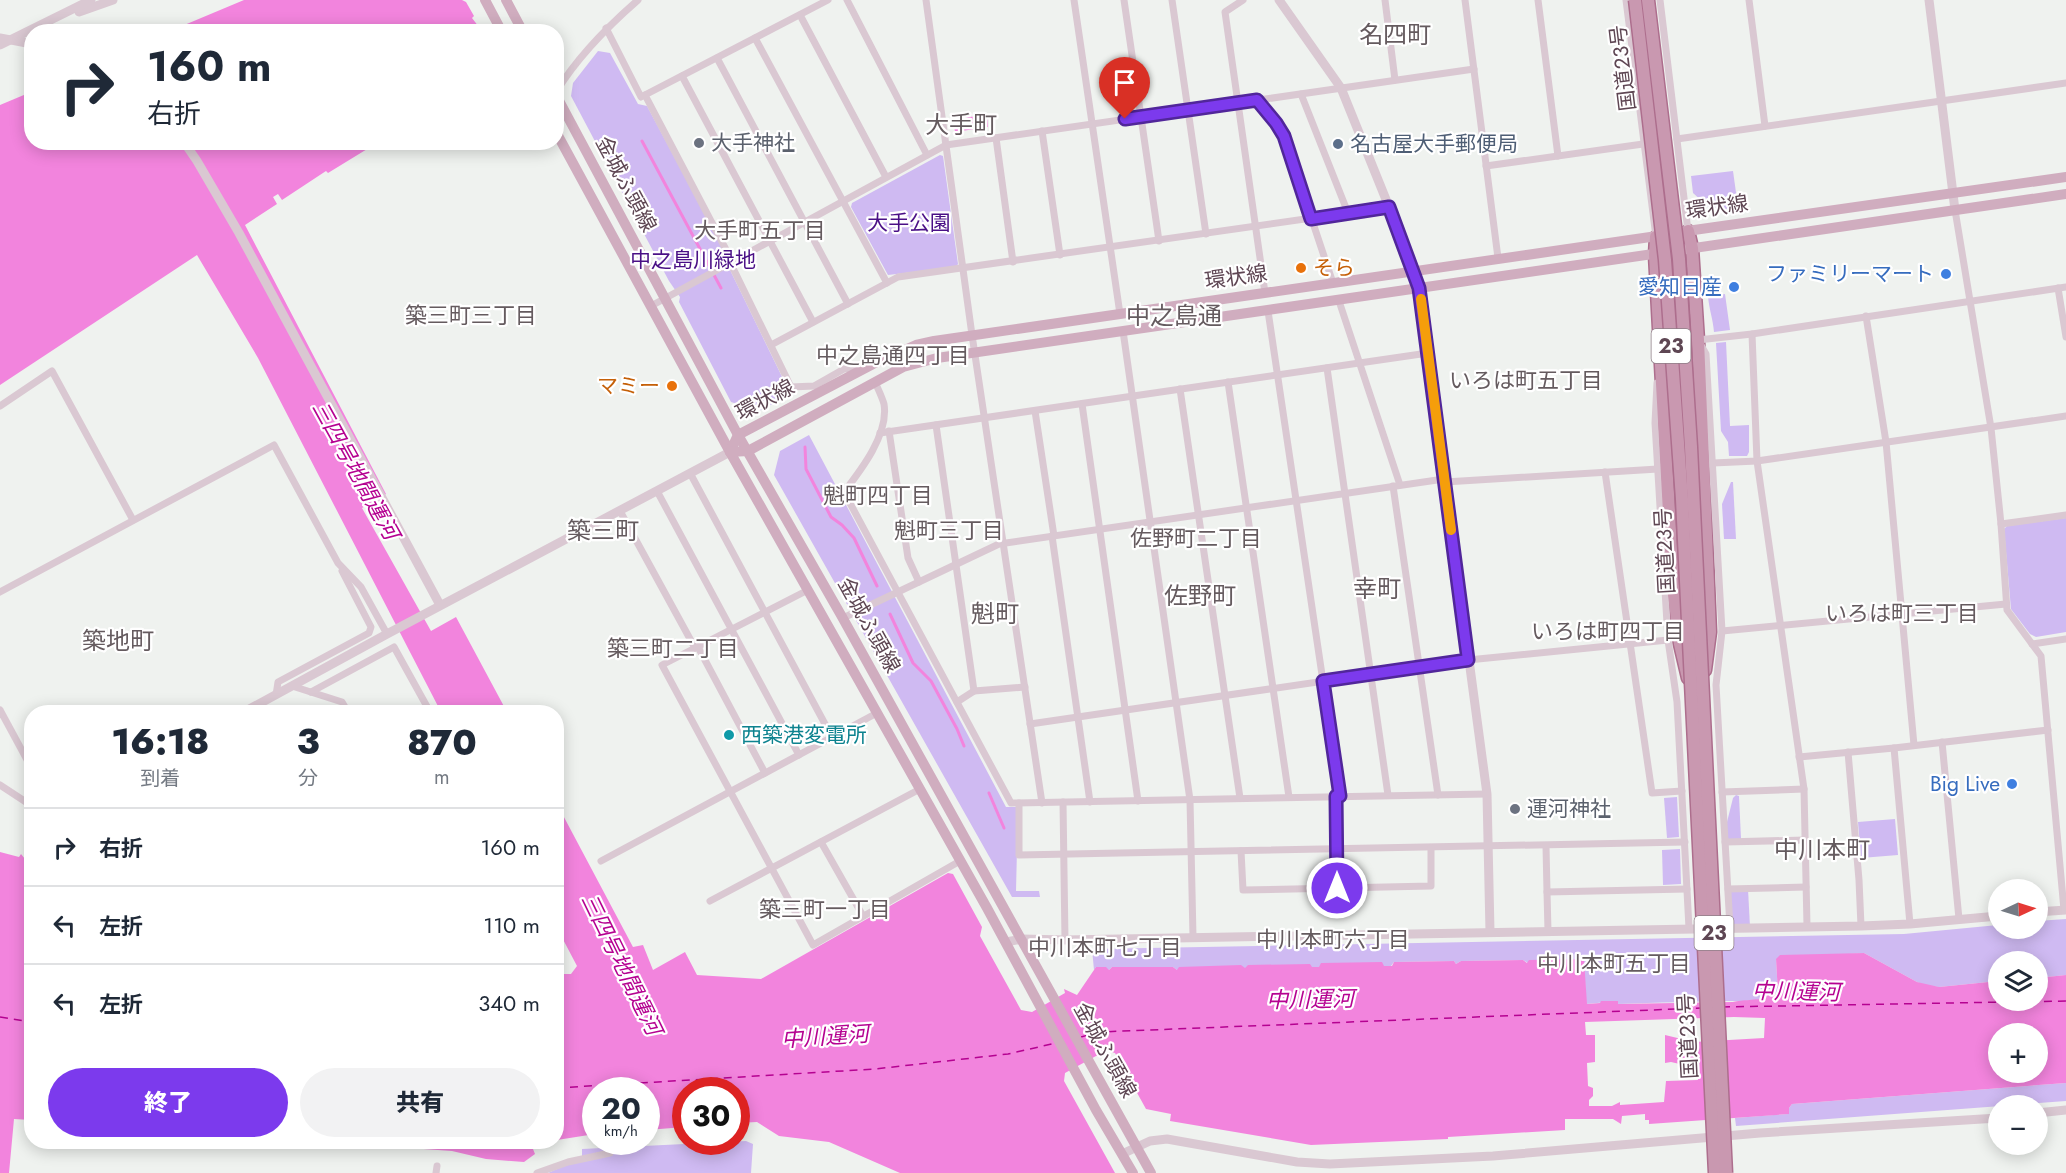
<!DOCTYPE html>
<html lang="ja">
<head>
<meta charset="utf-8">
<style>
	body { margin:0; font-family:Jost,"Noto Sans JP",sans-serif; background:#f2f2f3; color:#1f2937; height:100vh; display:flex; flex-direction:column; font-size:22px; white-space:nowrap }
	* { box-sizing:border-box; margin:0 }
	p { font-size:20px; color:#747a83 }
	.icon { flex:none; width:33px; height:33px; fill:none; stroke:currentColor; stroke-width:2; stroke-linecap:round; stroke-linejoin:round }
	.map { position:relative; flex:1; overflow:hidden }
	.side { position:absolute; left:24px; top:705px; width:540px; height:444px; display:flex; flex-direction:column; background:#fff; border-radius:24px; box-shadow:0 3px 15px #0003 }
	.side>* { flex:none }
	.hud { position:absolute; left:24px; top:24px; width:540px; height:126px; border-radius:24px; box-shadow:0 3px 15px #0003; background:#fff; color:#1f2937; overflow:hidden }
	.needle { width:39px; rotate:86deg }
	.tools { position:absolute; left:1988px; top:879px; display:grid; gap:12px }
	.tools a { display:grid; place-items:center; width:60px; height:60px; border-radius:50%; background:#fff; box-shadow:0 3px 15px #0003; font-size:30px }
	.speed { position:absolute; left:582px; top:1077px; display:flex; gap:12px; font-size:30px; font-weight:700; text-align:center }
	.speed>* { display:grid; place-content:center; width:78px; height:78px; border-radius:50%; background:#fff; box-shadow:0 3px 15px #0003; line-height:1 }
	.speed small { font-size:15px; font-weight:400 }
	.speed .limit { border:9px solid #d22; background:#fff; color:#111 }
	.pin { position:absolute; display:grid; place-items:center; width:51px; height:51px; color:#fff; margin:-62px -26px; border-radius:50% 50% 50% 0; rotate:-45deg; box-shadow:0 0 6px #0007 }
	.pin .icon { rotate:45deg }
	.me { position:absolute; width:66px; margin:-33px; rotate:0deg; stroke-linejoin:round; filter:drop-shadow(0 0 4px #0008) }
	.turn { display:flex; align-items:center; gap:21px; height:126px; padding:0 24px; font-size:27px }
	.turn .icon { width:78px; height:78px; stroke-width:2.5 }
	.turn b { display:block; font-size:42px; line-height:51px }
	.eta { display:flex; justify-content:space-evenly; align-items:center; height:102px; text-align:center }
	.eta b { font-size:36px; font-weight:800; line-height:42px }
	.cta { display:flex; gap:12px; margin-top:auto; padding:12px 24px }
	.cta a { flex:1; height:69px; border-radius:36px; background:#7c3aed; color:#fff; font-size:24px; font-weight:800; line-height:69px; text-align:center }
	.cta a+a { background:#f2f2f3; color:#1f2937 }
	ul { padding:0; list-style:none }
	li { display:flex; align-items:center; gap:18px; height:78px; padding:0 24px; border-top:2px solid #e0e1e3 }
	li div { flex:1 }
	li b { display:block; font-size:22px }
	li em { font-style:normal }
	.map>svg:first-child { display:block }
	.green { fill:#cfbaf2 }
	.water { fill:#f284dd; fill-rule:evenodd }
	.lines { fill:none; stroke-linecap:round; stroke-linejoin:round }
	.stream { stroke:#f284dd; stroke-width:3 }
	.ferry { stroke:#b50291; stroke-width:1.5; stroke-dasharray:8 6; stroke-linecap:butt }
	.trunk-casing { stroke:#ad6e8d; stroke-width:15 }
	.minor { stroke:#dac8d2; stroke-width:7 }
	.tertiary { stroke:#dac8d2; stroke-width:9 }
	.primary { stroke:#d0adbf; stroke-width:10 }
	.trunk { stroke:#c998b0; stroke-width:12 }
	.trunk-bridge-casing { stroke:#ad6e8d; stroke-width:15; stroke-linecap:butt }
	.tertiary-bridge { stroke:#dac8d2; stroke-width:9 }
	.trunk-bridge { stroke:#c998b0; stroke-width:12 }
	.route-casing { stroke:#51269a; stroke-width:15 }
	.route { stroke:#7c3aed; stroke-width:10 }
	.slow { stroke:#f59e0b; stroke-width:10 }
	.worship-dot { fill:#6b7280; stroke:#fff; stroke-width:2 }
	.service-dot { fill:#5c6f8a; stroke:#fff; stroke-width:2 }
	.food-dot { fill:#e8710a; stroke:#fff; stroke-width:2 }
	.shop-dot { fill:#3f7fe0; stroke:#fff; stroke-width:2 }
	.culture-dot { fill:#0f9aa8; stroke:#fff; stroke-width:2 }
	.labels { text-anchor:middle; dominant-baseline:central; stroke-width:4.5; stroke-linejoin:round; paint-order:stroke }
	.shield { fill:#fff; stroke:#8e7e87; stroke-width:1.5 }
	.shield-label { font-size:20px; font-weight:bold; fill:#5e4653 }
	.street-label { font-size:21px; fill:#5e4653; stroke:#fff }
	.worship-label { font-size:21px; fill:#5b616d; stroke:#fff; text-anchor:start }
	.service-label { font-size:21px; fill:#4e5e75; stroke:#fff; text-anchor:start }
	.park-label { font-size:21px; fill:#4a1086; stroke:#fff }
	.food-label { font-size:21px; fill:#c56008; stroke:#fff; text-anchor:start }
	.shop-label { font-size:21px; fill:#366cbe; stroke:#fff; text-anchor:end }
	.culture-label { font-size:21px; fill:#0d838f; stroke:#fff; text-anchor:start }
	.neighbourhood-label { font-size:22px; fill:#655b5f; stroke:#fff }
	.water-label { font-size:22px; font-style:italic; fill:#b50291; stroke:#fff }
	.quarter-label { font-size:24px; fill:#655b5f; stroke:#fff }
</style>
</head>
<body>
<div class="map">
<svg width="2066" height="1173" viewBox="0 0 2066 1173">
	<rect width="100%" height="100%" fill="#eff2ef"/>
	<!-- green -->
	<g class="green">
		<polygon points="598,51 610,53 638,104 647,106 724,250 731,272 788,389 797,391 759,411 731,402 679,302 680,297 669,281 571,96 573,83"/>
		<polygon points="940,155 943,156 958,264 956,267 888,275 851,207 852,203"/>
		<polygon points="1733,171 1738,207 1713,211 1693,193 1691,176"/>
		<path d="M1725,294L1730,330L1714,332C1713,319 1709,309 1708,296Z"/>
		<polygon points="1726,342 1730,426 1749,425 1749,452 1747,456 1729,456 1728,442 1721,431 1716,343"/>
		<polygon points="809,435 1006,807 1018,807 1016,891 1039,891 1040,897 1012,897 774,475 780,451"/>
		<polygon points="1731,482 1733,482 1736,539 1724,539 1722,504"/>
		<polygon points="2066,518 2066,632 2036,637 2030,634 2011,609 2004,529 2007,526"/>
		<polygon points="1736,795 1739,796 1741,839 1727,840 1726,826 1733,798"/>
		<polygon points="1677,797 1679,837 1667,838 1664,798"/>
		<polygon points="1895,819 1898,855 1861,858 1858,822"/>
		<polygon points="1680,849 1681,884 1663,885 1662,850"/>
		<polygon points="1728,889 1748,889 1750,927 1730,927"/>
		<path d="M2066,919V975L2037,978V962H1998V981L1939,987L1927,986L1917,982L1864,953L1776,959L1778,994C1762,1000 1753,1001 1738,1001C1699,1001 1657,1003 1617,1004L1618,1001L1586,1004L1584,959L1528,963L1523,960L1461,961L1456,964L1454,961L1394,962L1391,966L1177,970L1173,967H1112L1109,970L1096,967L1094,970L1092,949L1904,934L1998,925V928H2037V921Z"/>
		<polygon points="2066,1083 2066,1101 1736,1126 1735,1118 1788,1114 1789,1108 1792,1104"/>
		<polygon points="746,1141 753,1144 751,1173 548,1173 582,1158 582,1149"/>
	</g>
	<!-- water -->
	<g class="water">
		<polygon points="244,0 462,0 466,2 474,16 472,18 482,31 170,31"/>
		<polygon points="31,92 32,142 377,143 328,173 326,171 282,200 278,194 273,197 277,204 245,225 386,494 362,508 431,631 456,617 507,712 441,712 258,358 197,255 0,385 0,105"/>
		<polygon points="987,115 988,127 955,132 953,119"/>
		<path d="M557,804L633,947L643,945L653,970L685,952L697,975L761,979L948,873L953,874L982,927L980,936L1021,1010L1032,1012L1065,993L1064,989L1077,995L1096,967H1106L1109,970L1112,967H1173L1177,970L1179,967L1241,965L1245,968L1248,965L1310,964L1312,967H1319L1321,963L1382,962L1384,966H1392L1394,962L1454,961L1456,964L1461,961L1523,960L1527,963L1529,960L1584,959L1587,1004L1600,1003L1601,1001H1618V1004L1733,1002C1737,1001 1757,999 1762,999V1001L1764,999L1765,994H1778L1776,959L1780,955L1864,953L1917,982L1939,987L1998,981V1000H2037V978L2066,975V1083L1792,1104L1789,1108V1114L1649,1124V1120H1645V1114L1622,1116L1621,1124L1613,1119H1565V1130L1448,1137V1139L1311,1145L1170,1121L1171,1114L1146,1109L1115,1053L1105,1050L1101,1052V1056H1096L1065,1073L1064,1081L1115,1173H900L829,1142L779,1136L757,1122L737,1123L736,1090H686L685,1127L647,1130L646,1090H596L595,1134L557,1140L556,974H571L577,966L557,928ZM1734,1017L1765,1018L1764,1038L1694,1042L1665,1035V1063L1671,1062L1697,1068L1698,1080L1666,1081L1664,1102L1620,1105V1102L1612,1106H1589V1100L1593,1096V1088L1588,1086L1587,1063L1595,1062V1035H1586L1585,1022ZM1998,1034H2037V1072H1998Z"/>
		<polygon points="0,852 19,857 21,854 25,859 26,856 32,853 31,1120 14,1119 9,1173 0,1173"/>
		<polygon points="324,1142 553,1142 533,1149 535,1154 524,1162 486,1159 452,1151"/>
	</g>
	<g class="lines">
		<!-- stream -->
		<g class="stream">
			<polyline points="642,141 721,288"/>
			<polyline points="805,447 806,469 831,517 842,525 854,538 877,586"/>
			<polyline points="890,614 913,663 931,681 957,729 964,746"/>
			<polyline points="989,793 1004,828"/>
		</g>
		<!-- ferry -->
		<g class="ferry">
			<polyline points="1722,1007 2066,1001"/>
			<polyline points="0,1017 32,1022"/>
			<polyline points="1081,1037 1099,1032 1702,1008"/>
			<polyline points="556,1088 875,1069 1008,1054 1056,1043"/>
		</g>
		<!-- trunk casing -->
		<g class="trunk-casing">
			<g id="trunk">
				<polyline points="1688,231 1692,248 1698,340 1710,632 1705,670"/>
				<polyline points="1656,237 1655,255 1673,586 1680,644 1688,678"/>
			</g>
		</g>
		<!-- minor -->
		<g class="minor">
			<polyline points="847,0 927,155"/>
			<polyline points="926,0 972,335 1042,803"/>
			<polyline points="1074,0 1120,314"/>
			<polyline points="1124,0 1159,241"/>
			<polyline points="1172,0 1206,234"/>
			<polyline points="1243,0 1225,12 1265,293"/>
			<polyline points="1385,0 1395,80"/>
			<polyline points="1465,0 1498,258"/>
			<polyline points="1538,0 1558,156"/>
			<polyline points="1626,0 1656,237"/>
			<polyline points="1660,0 1688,231"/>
			<polyline points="1749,0 1765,126"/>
			<polyline points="800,15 886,177"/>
			<polyline points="606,28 641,97 828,0"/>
			<polyline points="755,38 887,283"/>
			<polyline points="717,58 848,304"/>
			<polyline points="682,76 813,322"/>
			<path d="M556,92C578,56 607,27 638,0"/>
			<polyline points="1301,94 1348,213"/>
			<polyline points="645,95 732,261"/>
			<polyline points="1257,100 1276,123 1284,136 1333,283"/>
			<polyline points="1042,131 1060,255"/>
			<polyline points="996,138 1013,262"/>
			<polyline points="1677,139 2066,83"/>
			<polyline points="1486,166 1643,144"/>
			<polyline points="1955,210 1991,428 2001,524 2007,610 2041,656 2064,910"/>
			<polyline points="730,262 791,387 814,386 844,369 862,366"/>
			<polyline points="2058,288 2066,337"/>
			<polyline points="1339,301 1400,485"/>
			<polyline points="651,306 946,145 1474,69"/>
			<polyline points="1268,311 1340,796"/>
			<polyline points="1866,316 1886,442 1914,745"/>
			<polyline points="1123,331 1190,800 1193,937"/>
			<polyline points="1752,334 1757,461 1804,789 1807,926"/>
			<polyline points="771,345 898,277 1389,207"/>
			<polyline points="1327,368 1388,795"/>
			<path d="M875,382C878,389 882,397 884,404C889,434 861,470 844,492L1011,803L1487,794"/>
			<polyline points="1228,382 1289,797"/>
			<polyline points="1657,383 1655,423 1668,640 1677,702 1689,928"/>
			<polyline points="1180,389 1240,798"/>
			<polyline points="1082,404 1138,801"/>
			<polyline points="0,406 52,371 133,520"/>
			<polyline points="1035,411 1054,536"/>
			<polyline points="936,425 974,691 1025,687"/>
			<polyline points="889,431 908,558 919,582"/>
			<polyline points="880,433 1428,353"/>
			<polyline points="1713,463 1757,461 2066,416"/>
			<polyline points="1605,472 1652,793 1682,791"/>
			<polyline points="690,473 832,737"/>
			<polyline points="1445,482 1658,469"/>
			<polyline points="1393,486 1438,795"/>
			<polyline points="657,491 799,755"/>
			<polyline points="620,511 695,648"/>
			<polyline points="2001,524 2066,515"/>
			<polyline points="1052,536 1090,802"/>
			<polyline points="808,590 662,665 813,945 960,861"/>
			<polyline points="0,592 274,445 338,563 361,587 387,634"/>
			<polyline points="843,618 999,544 1444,479"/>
			<polyline points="1722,631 2006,604"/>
			<polyline points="2032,644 2066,639"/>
			<polyline points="698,647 765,773"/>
			<polyline points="292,686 342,702 348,712"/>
			<polyline points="311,692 394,647 430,712"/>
			<polyline points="276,695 278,682 369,633 371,627 342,571"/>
			<polyline points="957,702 974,691"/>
			<polyline points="0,710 32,769"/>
			<polyline points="1030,724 1468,660 1668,640"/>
			<polyline points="1942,742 1959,919"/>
			<polyline points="1894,748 1910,924"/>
			<polyline points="1848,752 1859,880 1861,926"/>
			<polyline points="1799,757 1894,748 2048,730"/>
			<polyline points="0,785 32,806"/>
			<polyline points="1722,792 1804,789"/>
			<polyline points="1336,796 1337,888"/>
			<polyline points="1063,802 1065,940"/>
			<polyline points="1019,803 1019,855 1685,842"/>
			<polyline points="821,842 863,916"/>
			<polyline points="1725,842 1805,840"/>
			<polyline points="1546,846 1547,892 1687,889"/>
			<polyline points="1241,851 1243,890 1431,886 1431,848"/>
			<polyline points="601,861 877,713"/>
			<polyline points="1728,889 1806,887"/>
			<polyline points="1547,892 1548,931"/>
			<polyline points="710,901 920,789"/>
			<polyline points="1730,927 1716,685 1722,631 1706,354 1698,340 1752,334 2066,287"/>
			<polyline points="436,1173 437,1166"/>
			<polyline points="537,1173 568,1162 610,1153"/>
		</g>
		<!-- tertiary -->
		<g class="tertiary">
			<polyline points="1279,0 1341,88 1389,207 1419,288 1487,794 1490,932"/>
			<polyline points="1929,0 1955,210"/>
			<polyline points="79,12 113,0"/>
			<polyline points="0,45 91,0"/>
			<polyline points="184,142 197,161 239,233 440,605"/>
			<polyline points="244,712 387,634 730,452"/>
			<polyline points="2037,912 2066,910"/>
			<polyline points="1006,942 1022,939 1065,940 1861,926 1910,924 1998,916"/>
			<polyline points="2037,1113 2066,1110"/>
			<polyline points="1122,1154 1150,1141 1167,1139 1297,1162 1330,1164 1493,1156 1760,1133 1998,1118"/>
		</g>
		<!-- primary -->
		<g class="primary">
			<polyline points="485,0 502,32"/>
			<polyline points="506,0 523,32"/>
			<polyline points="556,95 738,435 841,615 1151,1173"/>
			<polyline points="556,132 730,452 987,908 1096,1110 1133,1173"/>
			<polyline points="1680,232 2066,177"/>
			<polyline points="730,452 738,435 873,364 916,345 934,341 1664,235"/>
			<polyline points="730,452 748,451 903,367 937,358 2066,194"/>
		</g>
		<!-- trunk -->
		<use href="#trunk" class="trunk"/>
		<!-- trunk-bridge casing -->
		<g class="trunk-bridge-casing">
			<g id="trunk-bridge">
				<polyline points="1635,0 1665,260 1682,499 1715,1173"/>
				<polyline points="1648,0 1679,259 1691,447 1726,1173"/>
			</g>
		</g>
		<!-- tertiary-bridge -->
		<polyline class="tertiary-bridge" points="0,38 32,44"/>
		<!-- trunk-bridge -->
		<use href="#trunk-bridge" class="trunk-bridge"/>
	</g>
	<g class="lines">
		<!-- route casing -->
		<g class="route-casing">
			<polyline id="route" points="1125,119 1257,100 1276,123 1284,136 1311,219 1389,207 1419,288 1468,660 1323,681 1340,796 1336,796 1337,888"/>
		</g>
		<!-- route -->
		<use href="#route" class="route"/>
		<!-- slow -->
		<polyline class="slow" points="1421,299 1451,530"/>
	</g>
	<!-- markers -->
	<g class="worship-dot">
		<circle cx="699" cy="143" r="6"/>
		<circle cx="1515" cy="809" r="6"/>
	</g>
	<circle class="service-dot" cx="1338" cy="144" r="6"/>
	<g class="food-dot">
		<circle cx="1301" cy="268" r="6"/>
		<circle cx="672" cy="386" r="6"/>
	</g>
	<g class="shop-dot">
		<circle cx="1946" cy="274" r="6"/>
		<circle cx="1734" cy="287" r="6"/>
		<circle cx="2012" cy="784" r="6"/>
	</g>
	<circle class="culture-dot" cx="729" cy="735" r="6"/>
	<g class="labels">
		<!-- shield labels -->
		<g class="shield">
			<rect x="1651.5" y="329" width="39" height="34" rx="4.5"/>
			<rect x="1694.5" y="916" width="39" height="34" rx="4.5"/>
		</g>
		<g class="shield-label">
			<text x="1671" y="346">23</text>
			<text x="1714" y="933">23</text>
		</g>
		<!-- street labels -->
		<g class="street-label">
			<text transform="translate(1623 68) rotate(-97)">国道23号</text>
			<text transform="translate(626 184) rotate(62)">金城ふ頭線</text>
			<text transform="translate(1717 207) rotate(-8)">環状線</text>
			<text transform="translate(1236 277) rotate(-8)">環状線</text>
			<text transform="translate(765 400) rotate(-28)">環状線</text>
			<text transform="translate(1665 551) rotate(-93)">国道23号</text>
			<text transform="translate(869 625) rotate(61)">金城ふ頭線</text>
			<text transform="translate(1688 1036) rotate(-93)">国道23号</text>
			<text transform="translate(1105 1050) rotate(61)">金城ふ頭線</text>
		</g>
		<!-- worship labels -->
		<g class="worship-label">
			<text x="711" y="143">大手神社</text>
			<text x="1527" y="809">運河神社</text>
		</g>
		<!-- service labels -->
		<g class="service-label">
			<text x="1350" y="144">名古屋大手郵便局</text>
		</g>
		<!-- park labels -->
		<g class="park-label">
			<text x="909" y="223">大手公園</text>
			<text x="693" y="260">中之島川緑地</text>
		</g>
		<!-- food labels -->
		<g class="food-label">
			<text x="1313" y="268">そら</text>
			<text x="660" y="386" text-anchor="end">マミー</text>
		</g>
		<!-- shop labels -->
		<g class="shop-label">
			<text x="1934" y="274">ファミリーマート</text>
			<text x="1722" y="287">愛知日産</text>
			<text x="2000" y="784">Big Live</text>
		</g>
		<!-- culture labels -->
		<g class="culture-label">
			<text x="741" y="735">西築港変電所</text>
		</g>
		<!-- neighbourhood labels -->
		<g class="neighbourhood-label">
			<text x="760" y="230">大手町五丁目</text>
			<text x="471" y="315">築三町三丁目</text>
			<text x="893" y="355">中之島通四丁目</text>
			<text x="1526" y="380">いろは町五丁目</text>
			<text x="878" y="495">魁町四丁目</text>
			<text x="949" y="530">魁町三丁目</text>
			<text x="1196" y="538">佐野町二丁目</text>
			<text x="1902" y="613">いろは町三丁目</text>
			<text x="1608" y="631">いろは町四丁目</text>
			<text x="673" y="648">築三町二丁目</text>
			<text x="825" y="909">築三町一丁目</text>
			<text x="1333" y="939">中川本町六丁目</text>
			<text x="1105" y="947">中川本町七丁目</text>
			<text x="1614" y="963">中川本町五丁目</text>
		</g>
		<!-- water labels -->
		<g class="water-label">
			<text transform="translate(356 470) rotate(61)">三四号地間運河</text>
			<text transform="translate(622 964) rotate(64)">三四号地間運河</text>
			<text transform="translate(1796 991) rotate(1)">中川運河</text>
			<text transform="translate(1310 999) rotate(-1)">中川運河</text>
			<text transform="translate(825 1036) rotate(-4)">中川運河</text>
		</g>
		<!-- quarter labels -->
		<g class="quarter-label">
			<text x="1395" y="34">名四町</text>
			<text x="961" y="124">大手町</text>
			<text x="1174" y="315">中之島通</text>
			<text x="603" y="530">築三町</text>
			<text x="1377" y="588">幸町</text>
			<text x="1200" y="595">佐野町</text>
			<text x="995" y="613">魁町</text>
			<text x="118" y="640">築地町</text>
			<text x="1822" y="849">中川本町</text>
		</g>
	</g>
</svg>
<div class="tools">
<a><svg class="needle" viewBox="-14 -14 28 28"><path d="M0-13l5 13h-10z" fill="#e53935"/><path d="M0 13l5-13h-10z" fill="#747a83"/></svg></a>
<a><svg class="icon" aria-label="layers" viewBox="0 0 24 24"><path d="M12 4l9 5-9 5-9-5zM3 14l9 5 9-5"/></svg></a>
<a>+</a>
<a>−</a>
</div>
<div class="speed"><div>20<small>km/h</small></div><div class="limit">30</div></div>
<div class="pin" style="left:1125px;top:119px;background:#d93025"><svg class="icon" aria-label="arrive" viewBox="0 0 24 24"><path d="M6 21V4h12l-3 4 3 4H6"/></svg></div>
<svg class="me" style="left:1337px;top:888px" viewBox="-20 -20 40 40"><circle r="17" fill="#7c3aed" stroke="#fff" stroke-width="3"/><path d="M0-11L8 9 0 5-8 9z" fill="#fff"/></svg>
<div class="hud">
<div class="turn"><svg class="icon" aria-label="right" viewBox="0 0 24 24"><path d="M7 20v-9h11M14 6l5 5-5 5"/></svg><div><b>160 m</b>右折</div></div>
</div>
<section class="side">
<div class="eta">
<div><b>16:18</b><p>到着</p></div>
<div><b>3</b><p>分</p></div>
<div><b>870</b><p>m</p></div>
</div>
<ul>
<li><svg class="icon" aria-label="right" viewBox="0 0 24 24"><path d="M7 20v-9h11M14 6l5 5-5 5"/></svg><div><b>右折</b></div><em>160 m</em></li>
<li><svg class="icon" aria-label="left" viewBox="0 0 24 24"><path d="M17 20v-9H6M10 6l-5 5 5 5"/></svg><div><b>左折</b></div><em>110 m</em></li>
<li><svg class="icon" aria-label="left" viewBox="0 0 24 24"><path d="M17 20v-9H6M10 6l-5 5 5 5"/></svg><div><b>左折</b></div><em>340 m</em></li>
</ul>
<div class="cta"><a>終了</a><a>共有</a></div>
</section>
</div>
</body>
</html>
